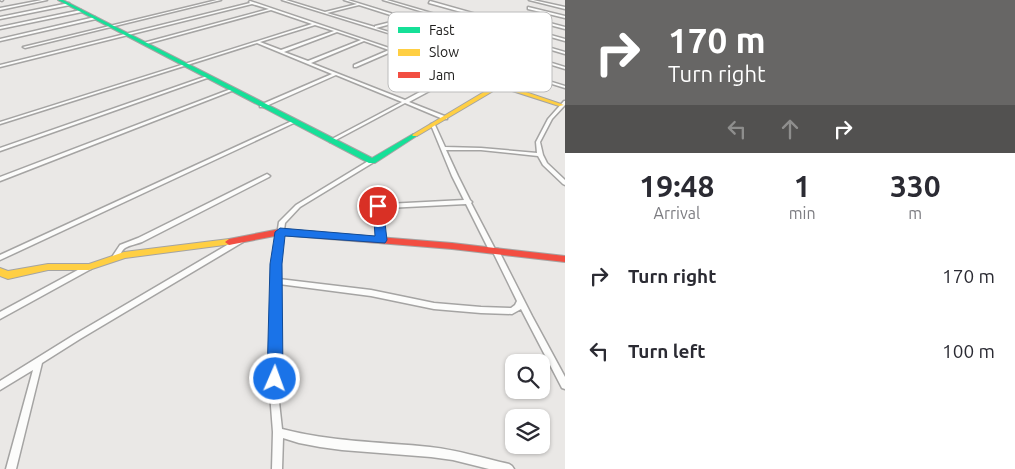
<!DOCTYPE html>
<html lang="en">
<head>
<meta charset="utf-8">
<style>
	body { margin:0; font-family:Ubuntu,sans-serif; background:#f7f7f7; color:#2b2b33; height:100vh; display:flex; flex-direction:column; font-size:19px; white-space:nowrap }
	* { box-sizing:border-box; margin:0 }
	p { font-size:16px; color:#7c7c81 }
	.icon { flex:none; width:28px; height:28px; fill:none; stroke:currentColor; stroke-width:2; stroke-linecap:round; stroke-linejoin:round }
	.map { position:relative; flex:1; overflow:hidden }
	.sheet { display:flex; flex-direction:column; background:#fff; width:450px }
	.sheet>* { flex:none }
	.guide { background:#676665; color:#fff; overflow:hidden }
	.tools { position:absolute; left:505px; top:354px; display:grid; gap:10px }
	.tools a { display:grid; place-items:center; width:45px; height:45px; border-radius:10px; background:#fff; box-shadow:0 1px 4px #0004; font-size:25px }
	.pin { position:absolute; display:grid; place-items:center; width:42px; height:42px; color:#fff; margin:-21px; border:2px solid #fff; border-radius:50%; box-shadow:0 1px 5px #0007 }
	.me { position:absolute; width:55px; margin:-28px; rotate:2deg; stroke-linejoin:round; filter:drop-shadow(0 0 4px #0008) }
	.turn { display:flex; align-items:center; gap:18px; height:105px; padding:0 20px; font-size:22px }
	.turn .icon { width:65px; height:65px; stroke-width:2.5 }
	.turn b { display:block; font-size:35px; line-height:42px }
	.lanes { display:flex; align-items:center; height:48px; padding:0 20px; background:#0003; justify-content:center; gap:25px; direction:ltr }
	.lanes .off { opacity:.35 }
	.eta { display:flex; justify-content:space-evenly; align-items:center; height:85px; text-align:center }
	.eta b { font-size:30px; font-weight:600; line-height:35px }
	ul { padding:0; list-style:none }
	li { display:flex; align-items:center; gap:15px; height:75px; padding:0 20px }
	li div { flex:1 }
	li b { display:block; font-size:19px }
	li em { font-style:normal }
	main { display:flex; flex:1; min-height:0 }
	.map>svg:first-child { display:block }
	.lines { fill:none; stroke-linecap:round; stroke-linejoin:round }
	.street-casing { stroke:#a5a4a3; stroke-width:3 }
	.fast-casing { stroke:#a5a4a3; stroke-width:2 }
	.slow-casing { stroke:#a5a4a3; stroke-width:2 }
	.jam-casing { stroke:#a5a4a3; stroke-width:2 }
	.street { fill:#fcfcfb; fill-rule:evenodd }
	.fast { fill:#16e098; fill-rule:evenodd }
	.slow { fill:#ffcf43; fill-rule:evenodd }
	.jam { fill:#f24e42; fill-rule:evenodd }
	.route { fill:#1a73e8; stroke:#114b97 }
	.key { fill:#fff; stroke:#bcbcbc; stroke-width:1 }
	.key-label { font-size:14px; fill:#21201f }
</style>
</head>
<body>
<main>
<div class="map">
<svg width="565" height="469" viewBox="0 0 565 469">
	<rect width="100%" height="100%" fill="#eae8e6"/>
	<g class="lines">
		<!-- street casing -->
		<g class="street-casing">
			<g id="street">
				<polygon points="0,0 3,0 2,1"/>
				<polygon points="42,0 47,0 0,10 0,8"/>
				<polygon points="217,0 221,0 25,48 23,47"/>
				<path d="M282,0H286L325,12L357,4L344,0H348L565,67V69L406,20L376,28L565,86V88ZM359,5L403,19L375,26V27L327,13Z"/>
				<polygon points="383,0 387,0 565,52 565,54"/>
				<polygon points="529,0 533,0 565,7 565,9"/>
				<path d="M250,1L392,49L395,48V50L501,85L498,86L461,74L409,102L447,117V119H443L405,103L332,142H330V140L402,102L336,75L264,107H260V105L332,74L257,43L0,124V122L312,24L271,10L146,44L143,43L269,9L252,4L0,67V65L250,3L249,2ZM315,25L334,31L281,50L260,42ZM337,32L361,40L308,61L284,52ZM364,41L389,50L354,65V67H356L393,51L457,72L405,100L311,63Z"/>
				<polygon points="430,1 565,39 565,41 429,3"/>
				<polygon points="69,3 70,5 0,19 0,17"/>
				<polygon points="528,7 565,16 565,18 528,9"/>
				<polygon points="81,10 82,12 0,29 0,27"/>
				<polygon points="95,17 96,19 0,41 0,39"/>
				<polygon points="531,18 565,27 565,29 531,20"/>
				<polygon points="207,76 210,77 0,151 0,148"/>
				<polygon points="231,89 234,90 0,181 0,177"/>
				<path d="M564,101H565V105L552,119L540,142L543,155L547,163L565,180V185L563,184L543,165L538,156L481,150H446L458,176L470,200L472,202L471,203L495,249H498L499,251L532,316L565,377V389L562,388L521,309L512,314L481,313L434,309L371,296L279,284L278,393L282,429C331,442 381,442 430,447C457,450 483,458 509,464L512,466L514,469H489L453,460L431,457L342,450L320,447L299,443L283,438L282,469H272L273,432L270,393L273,264L279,222L296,205L370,160H374V162L300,207L285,223L279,264V279L371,290L434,303L481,307L511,308L515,305L517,301L493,252H490L466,204L387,208L381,207L384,240L381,242L378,240L375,206L363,204L360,202L363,200L387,204L464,200L452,176L431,125V124L435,125L445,147L481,148L537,153L536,142L548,119Z"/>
				<polygon points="292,121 296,122 0,260 0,255"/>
				<path d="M267,174L270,176L269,177L142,242C137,244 130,245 125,248C119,252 122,259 113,259L112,257L120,245L138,238Z"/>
				<polygon points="239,238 243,238 244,240 243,242 80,339 42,363 16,469 6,469 33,370 0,390 0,381 74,335"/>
				<polygon points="87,265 91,265 92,267 91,269 0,319 0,312"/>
			</g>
		</g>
		<!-- fast casing -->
		<g class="fast-casing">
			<polygon id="fast" points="58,0 63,0 372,158 413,134 417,134 418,135 375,163 369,163"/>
		</g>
		<!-- slow casing -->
		<g class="slow-casing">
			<g id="slow">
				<polygon points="499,83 564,105 559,106 500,87 417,136 413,136 412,135"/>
				<polygon points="229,239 233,242 232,244 125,258 89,270 48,270 8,279 0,276 0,268 8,271 48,264 89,264 124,252"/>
			</g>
		</g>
		<!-- jam casing -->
		<g class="jam-casing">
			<polygon id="jam" points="280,229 452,243 565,256 565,262 452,249 280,235 229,245 225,242 229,239"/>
		</g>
		<!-- street -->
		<use href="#street" class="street"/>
		<!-- fast -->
		<use href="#fast" class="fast"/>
		<!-- slow -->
		<use href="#slow" class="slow"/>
		<!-- jam -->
		<use href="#jam" class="jam"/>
	</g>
	<!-- route -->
	<polygon class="route" points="378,203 383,206 387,240 385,243 285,236 282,264 283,379 281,384 275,386 270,384 267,379 270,264 275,232 280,228 375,236 373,206"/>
	<!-- legend -->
	<rect x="388" y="12" width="164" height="80" rx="8" class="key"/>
	<rect x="398" y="27" width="22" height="6" fill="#16e098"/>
	<rect x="398" y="49" width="22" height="7" fill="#ffcf43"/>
	<rect x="398" y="72" width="22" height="6" fill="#f24e42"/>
	<g class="key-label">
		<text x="429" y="35">Fast</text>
		<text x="429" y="57">Slow</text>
		<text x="429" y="80">Jam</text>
	</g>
</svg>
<div class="tools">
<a><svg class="icon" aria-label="search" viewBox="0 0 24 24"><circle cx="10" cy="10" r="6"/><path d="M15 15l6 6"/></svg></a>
<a><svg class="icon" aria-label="layers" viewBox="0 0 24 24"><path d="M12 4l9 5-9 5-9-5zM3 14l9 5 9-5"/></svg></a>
</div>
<div class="pin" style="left:378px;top:206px;background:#d93025"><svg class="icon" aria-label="arrive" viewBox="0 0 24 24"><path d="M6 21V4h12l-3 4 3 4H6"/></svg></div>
<svg class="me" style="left:275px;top:379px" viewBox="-20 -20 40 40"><circle r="17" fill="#1a73e8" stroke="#fff" stroke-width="3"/><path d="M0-11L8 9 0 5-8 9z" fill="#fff"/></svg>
</div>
<section class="sheet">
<div class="guide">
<div class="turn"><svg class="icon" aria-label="right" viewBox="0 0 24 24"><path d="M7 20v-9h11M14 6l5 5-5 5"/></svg><div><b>170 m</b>Turn right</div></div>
<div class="lanes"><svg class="icon off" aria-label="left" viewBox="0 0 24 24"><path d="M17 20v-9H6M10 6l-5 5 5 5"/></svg><svg class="icon off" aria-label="ahead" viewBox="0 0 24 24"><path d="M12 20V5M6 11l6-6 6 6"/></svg><svg class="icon" aria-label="right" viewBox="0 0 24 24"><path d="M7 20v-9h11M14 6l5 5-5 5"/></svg></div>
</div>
<div class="eta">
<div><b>19:48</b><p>Arrival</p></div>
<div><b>1</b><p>min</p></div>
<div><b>330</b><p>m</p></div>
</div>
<ul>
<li><svg class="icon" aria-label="right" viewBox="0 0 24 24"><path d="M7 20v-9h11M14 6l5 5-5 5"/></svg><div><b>Turn right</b></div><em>170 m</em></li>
<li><svg class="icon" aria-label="left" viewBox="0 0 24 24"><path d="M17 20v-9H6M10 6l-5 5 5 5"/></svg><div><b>Turn left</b></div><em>100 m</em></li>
</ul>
</section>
</main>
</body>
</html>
